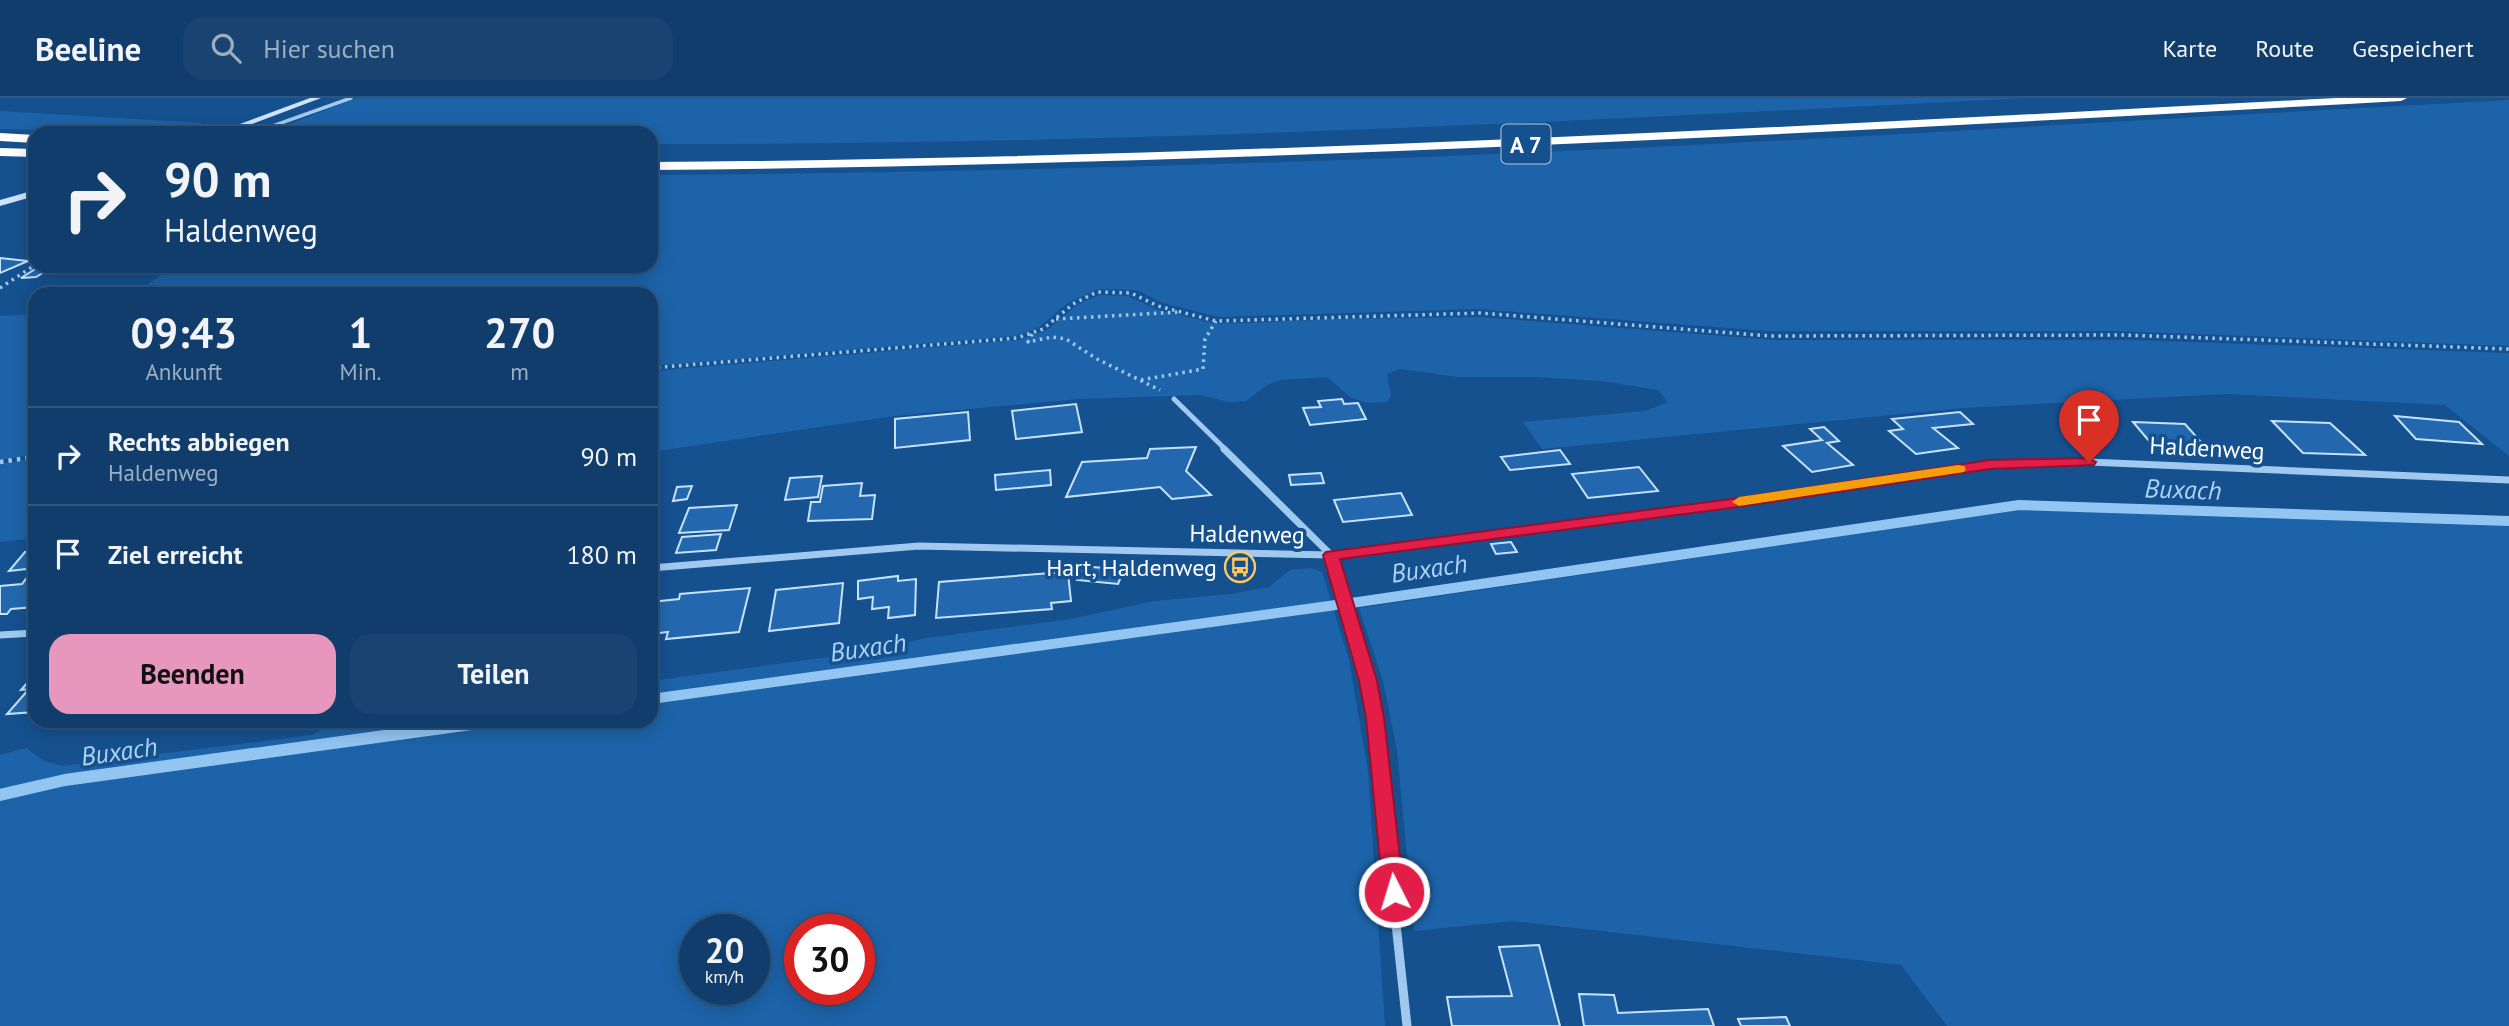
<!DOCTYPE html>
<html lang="de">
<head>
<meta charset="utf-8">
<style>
	body { margin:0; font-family:"PT Sans",sans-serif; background:#194471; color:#f1f3f6; height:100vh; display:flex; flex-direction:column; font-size:26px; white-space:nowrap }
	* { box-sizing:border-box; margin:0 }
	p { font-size:23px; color:#9caec1 }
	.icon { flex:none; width:38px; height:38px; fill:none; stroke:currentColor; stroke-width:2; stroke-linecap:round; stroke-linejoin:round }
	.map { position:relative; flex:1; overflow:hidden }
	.sheet { position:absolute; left:28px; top:189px; width:630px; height:441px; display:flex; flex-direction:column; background:#103d6b; border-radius:21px; box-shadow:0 4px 18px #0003,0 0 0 2px #30567e }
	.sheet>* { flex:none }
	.banner { position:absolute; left:28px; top:28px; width:630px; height:147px; border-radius:21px; box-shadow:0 4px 18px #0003,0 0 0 2px #30567e; background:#103d6b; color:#f1f3f6; overflow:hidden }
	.speed { position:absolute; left:679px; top:816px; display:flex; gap:14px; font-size:35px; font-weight:700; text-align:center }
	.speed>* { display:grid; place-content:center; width:91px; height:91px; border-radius:50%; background:#103d6b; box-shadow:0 4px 18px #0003,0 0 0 2px #30567e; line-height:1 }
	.speed small { font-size:18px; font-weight:400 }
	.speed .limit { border:10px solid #d22; background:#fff; color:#111 }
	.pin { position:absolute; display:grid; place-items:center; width:60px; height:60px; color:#fff; margin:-72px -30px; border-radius:50% 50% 50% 0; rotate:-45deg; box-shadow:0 0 7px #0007 }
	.pin .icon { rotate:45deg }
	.me { position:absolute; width:77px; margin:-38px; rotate:355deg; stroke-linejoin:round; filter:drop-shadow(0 0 5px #0008) }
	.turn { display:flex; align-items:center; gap:24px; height:147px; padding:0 21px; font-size:32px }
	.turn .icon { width:91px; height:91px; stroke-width:2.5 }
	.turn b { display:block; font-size:49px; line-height:60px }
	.eta { display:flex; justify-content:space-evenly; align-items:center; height:119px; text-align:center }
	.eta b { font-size:42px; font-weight:600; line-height:49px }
	.button { display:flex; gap:14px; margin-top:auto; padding:14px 21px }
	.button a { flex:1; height:80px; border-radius:21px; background:#e797bd; color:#111; font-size:28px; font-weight:600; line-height:80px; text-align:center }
	.button a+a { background:#194471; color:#f1f3f6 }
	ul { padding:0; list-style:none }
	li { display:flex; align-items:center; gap:21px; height:98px; padding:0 21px; border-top:2px solid #30567e }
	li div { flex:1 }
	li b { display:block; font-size:26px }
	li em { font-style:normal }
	header { display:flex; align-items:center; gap:42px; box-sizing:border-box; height:98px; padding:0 35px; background:#103d6b; border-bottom:2px solid #30567e }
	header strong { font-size:33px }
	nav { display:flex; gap:38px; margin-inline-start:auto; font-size:24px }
	.search { width:490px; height:63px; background:#194471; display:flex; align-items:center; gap:18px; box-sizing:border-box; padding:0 24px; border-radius:21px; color:#9caec1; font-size:26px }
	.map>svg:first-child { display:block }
	.green { fill:#1d63a9; fill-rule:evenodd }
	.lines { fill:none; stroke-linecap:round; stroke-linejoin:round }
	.stream-far1 { stroke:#93c5f3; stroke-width:10 }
	.stream { stroke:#93c5f3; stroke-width:12 }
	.building { fill:#2368ae; stroke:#c7e2fc; stroke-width:2 }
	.path-far2 { stroke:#a1c9f0; stroke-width:2.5; stroke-dasharray:2 3.5; stroke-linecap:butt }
	.path-far1 { stroke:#a1c9f0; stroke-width:3.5; stroke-dasharray:2.5 4.5; stroke-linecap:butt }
	.path { stroke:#a1c9f0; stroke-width:4.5; stroke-dasharray:3.5 5; stroke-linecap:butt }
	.service { stroke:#a1c9f0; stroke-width:3.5 }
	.minor-far2 { stroke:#a1c9f0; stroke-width:5 }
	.minor-far1 { stroke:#a1c9f0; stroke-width:7 }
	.minor { stroke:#a1c9f0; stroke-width:9 }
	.secondary { fill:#cfe4fb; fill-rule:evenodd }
	.motorway { fill:#fff; fill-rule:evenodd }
	.route { fill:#e11d48; stroke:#92132f; stroke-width:2 }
	.slow { fill:#f59e0b }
	.labels { text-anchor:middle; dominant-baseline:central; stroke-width:7; stroke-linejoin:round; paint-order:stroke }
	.shield { fill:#15518f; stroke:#b9cbdd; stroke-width:2 }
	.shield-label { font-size:23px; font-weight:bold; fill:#fff }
	.street-label { font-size:24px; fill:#fff; stroke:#15518f }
	.poi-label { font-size:24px; fill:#fff; stroke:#15518f; text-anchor:end }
	.water-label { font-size:26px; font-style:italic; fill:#add3f7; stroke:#15518f }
</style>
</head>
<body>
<header>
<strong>Beeline</strong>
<div class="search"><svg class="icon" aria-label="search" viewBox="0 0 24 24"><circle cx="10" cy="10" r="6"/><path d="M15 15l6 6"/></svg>Hier suchen</div>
<nav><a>Karte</a><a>Route</a><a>Gespeichert</a></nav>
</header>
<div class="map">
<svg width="2509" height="928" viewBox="0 0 2509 928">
	<rect width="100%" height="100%" fill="#15518f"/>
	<!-- green -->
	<g class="green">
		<path d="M357,0H2023C1566,24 1109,47 651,46V35H266Z"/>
		<path d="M2509,2V248L2116,233H1768L1477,211L1219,219L1163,205L1137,192L1098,191L1068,205L1038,230L1016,238L651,268V196H134L174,168H651V77C978,75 1305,65 1632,50C1924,36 2217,17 2509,2Z"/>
		<polygon points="0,13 203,25 169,35 0,31"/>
		<polygon points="1099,197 1128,198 1156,211 1216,226 1335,221 1480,219 1775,242 2131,242 2509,255 2509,358 2445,307 2226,296 1964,310 1542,351 1523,324 1645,313 1668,304 1658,292 1601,283 1535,279 1458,279 1400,271 1387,276 1391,299 1387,304 1367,305 1350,299 1327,279 1280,282 1267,287 1246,303 1229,304 1200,297 1079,301 894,318 651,354 651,273 1019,242 1047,232 1077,207"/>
		<polygon points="35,216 35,356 0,362 0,218"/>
		<polygon points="35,361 35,440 0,444 0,366"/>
		<polygon points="2024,411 2509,426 2509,928 1947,928 1901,867 1512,823 1414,833 1397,652 1383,583 1359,510"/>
		<path d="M1311,470L1322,474L1349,562L1368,673L1385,928H0V657L26,650L44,663L63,668L311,637L339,623H651V583L866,554L926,540L1071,521L1154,503L1231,496L1269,489L1290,472ZM695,831H754V891H695ZM800,831H859V891H800Z"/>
	</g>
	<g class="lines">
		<!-- stream-far1 -->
		<polyline class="stream-far1" points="651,601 1358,504 2019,407 2509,423"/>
		<!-- stream -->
		<polyline class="stream" points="0,697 65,682 493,623"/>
	</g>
	<!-- building -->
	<g class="building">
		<polygon points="0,160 28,163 0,175"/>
		<polygon points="40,168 54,168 36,179 21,180"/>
		<polygon points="1342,301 1344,306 1358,305 1366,321 1310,327 1303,310 1321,309 1318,303"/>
		<polygon points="1076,306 1082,334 1016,341 1012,313"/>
		<polygon points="968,314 970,342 895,350 895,321"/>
		<polygon points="1960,314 1973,326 1933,330 1958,350 1916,356 1889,333 1903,331 1892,321"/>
		<polygon points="2395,318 2459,324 2482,346 2416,341"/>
		<polygon points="2272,323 2330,325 2365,357 2303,355"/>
		<polygon points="2133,324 2185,326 2209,353 2155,350"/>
		<polygon points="1824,329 1839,343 1827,345 1853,367 1812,374 1783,348 1822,342 1810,331"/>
		<polygon points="1196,349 1186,373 1211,397 1172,401 1160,389 1066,399 1082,364 1147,360 1150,351"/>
		<polygon points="1560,352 1570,366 1510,372 1501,359"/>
		<polygon points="1639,369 1658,393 1588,400 1572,376"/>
		<polygon points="1050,372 1051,387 996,392 995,377"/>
		<polygon points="1321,375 1324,385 1291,387 1289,377"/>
		<polygon points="822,378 818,399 785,402 790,380"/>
		<polygon points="862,385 860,398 875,397 872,421 808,423 811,404 820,404 823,388"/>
		<polygon points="692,388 687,401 673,403 677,389"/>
		<polygon points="1401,395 1412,417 1343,424 1334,402"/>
		<polygon points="737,407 729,432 679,435 689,410"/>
		<polygon points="721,436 716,452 676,455 682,439"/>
		<polygon points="1511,444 1517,454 1496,456 1491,446"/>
		<polygon points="35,453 35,470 9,473 25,454"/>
		<polygon points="1083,468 1124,472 1118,486 1077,482"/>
		<polygon points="1051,475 1068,475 1071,503 1051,505 1052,511 936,520 939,484"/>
		<polygon points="29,477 35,477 35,509 11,511 7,516 0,516 0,488 22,486"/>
		<polygon points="898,478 898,483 916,481 915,517 888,520 889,509 872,511 873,499 858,501 858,483"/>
		<polygon points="843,485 839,525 769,533 776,492"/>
		<polygon points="750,490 739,534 666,541 668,534 651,536 651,504 679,501 680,496"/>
		<polygon points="35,576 35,614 7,616 29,591 21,592"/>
		<polygon points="1539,847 1560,928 1452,928 1447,899 1512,898 1499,849"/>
		<polygon points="1579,896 1614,897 1618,915 1708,911 1714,928 1584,928"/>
		<polygon points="1786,919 1790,928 1741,928 1738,921"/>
	</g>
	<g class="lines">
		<!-- path-far2 -->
		<polyline class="path-far2" points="187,35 203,30"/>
		<!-- path-far1 -->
		<g class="path-far1">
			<polyline points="0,190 35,167"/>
			<polyline points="1056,221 1180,214"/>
			<polyline points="1032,236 1028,244 1052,239 1066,241 1097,261 1160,292"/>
			<polyline points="651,270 1017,240 1043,231 1073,206 1097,194 1131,195 1158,208 1216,223 1480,215 1770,238 2123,237 2509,251"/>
			<polyline points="1141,282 1203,271 1205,241 1216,223"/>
		</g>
		<!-- path -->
		<polyline class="path" points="0,364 35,359"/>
		<!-- service -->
		<polyline class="service" points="253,35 351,0"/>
		<!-- minor-far2 -->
		<polyline class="minor-far2" points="1174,301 1226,352"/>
		<!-- minor-far1 -->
		<g class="minor-far1">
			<polyline points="1224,351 1331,457 1372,605"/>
			<polyline points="651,470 919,448 1331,457 1731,405 1990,367 2089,364 2509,382"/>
			<polyline points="0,537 35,535"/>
		</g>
		<!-- minor -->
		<polyline class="minor" points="1372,603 1407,928"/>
		<!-- secondary -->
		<g class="secondary">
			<polygon points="310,0 321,0 228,35 216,35"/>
			<polygon points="35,92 35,98 0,108 0,102"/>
		</g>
		<!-- motorway -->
		<g class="motorway">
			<path d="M2337,0H2407L2401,3C1818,35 1235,67 651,72V64C1214,60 1775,30 2337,0Z"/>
			<polygon points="0,35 35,37 35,45 0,43"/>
			<polygon points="0,50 35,51 35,59 0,58"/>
		</g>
	</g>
	<!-- route -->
	<polygon class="route" points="2089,360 2096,364 2094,367 1990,371 1731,410 1340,461 1377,583 1384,620 1404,794 1401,800 1394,802 1386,800 1383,794 1366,620 1359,583 1323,457 1326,454 1731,401 1990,362"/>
	<!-- slow -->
	<polygon class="slow" points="1958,367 1964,368 1966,371 1964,374 1739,408 1732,404 1739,399"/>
	<!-- icons -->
	<defs>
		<g id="bus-ring" transform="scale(1.575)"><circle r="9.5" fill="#15518f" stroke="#ffc960" stroke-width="1.5"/><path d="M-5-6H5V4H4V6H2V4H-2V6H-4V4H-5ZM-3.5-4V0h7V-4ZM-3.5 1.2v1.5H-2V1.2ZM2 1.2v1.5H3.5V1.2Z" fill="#ffc960"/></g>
	</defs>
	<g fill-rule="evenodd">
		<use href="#bus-ring" x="1240" y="469"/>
	</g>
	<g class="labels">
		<!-- shield labels -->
		<rect class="shield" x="1501.5" y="26.5" width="49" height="39" rx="5"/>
		<g class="shield-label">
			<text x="1526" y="46">A 7</text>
		</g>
		<!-- street labels -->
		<g class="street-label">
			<text transform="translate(2207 350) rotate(3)">Haldenweg</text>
			<text transform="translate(1247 436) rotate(1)">Haldenweg</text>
		</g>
		<!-- poi labels -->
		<g class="poi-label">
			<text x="1217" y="469">Hart, Haldenweg</text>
		</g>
		<!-- water labels -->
		<g class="water-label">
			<text transform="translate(2183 391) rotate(2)">Buxach</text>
			<text transform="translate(1429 470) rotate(-8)">Buxach</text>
			<text transform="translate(868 549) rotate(-8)">Buxach</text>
			<text transform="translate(119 653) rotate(-8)">Buxach</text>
		</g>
	</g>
</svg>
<div class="speed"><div>20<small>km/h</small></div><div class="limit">30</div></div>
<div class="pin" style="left:2089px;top:364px;background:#d93025"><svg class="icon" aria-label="arrive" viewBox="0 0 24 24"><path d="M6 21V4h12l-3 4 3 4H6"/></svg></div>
<svg class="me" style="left:1394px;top:794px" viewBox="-20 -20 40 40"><circle r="17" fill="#e11d48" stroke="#fff" stroke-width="3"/><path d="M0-11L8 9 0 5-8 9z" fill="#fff"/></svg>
<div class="banner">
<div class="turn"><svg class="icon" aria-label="right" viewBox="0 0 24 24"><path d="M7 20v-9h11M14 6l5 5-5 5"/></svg><div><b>90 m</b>Haldenweg</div></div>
</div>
<section class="sheet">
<div class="eta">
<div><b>09:43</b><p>Ankunft</p></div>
<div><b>1</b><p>Min.</p></div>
<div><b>270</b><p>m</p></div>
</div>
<ul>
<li><svg class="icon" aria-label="right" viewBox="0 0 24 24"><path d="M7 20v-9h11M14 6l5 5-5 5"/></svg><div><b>Rechts abbiegen</b><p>Haldenweg</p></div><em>90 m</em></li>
<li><svg class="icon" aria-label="arrive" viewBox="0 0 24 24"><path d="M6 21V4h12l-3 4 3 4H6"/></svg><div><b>Ziel erreicht</b></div><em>180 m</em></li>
</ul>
<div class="button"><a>Beenden</a><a>Teilen</a></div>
</section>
</div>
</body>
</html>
